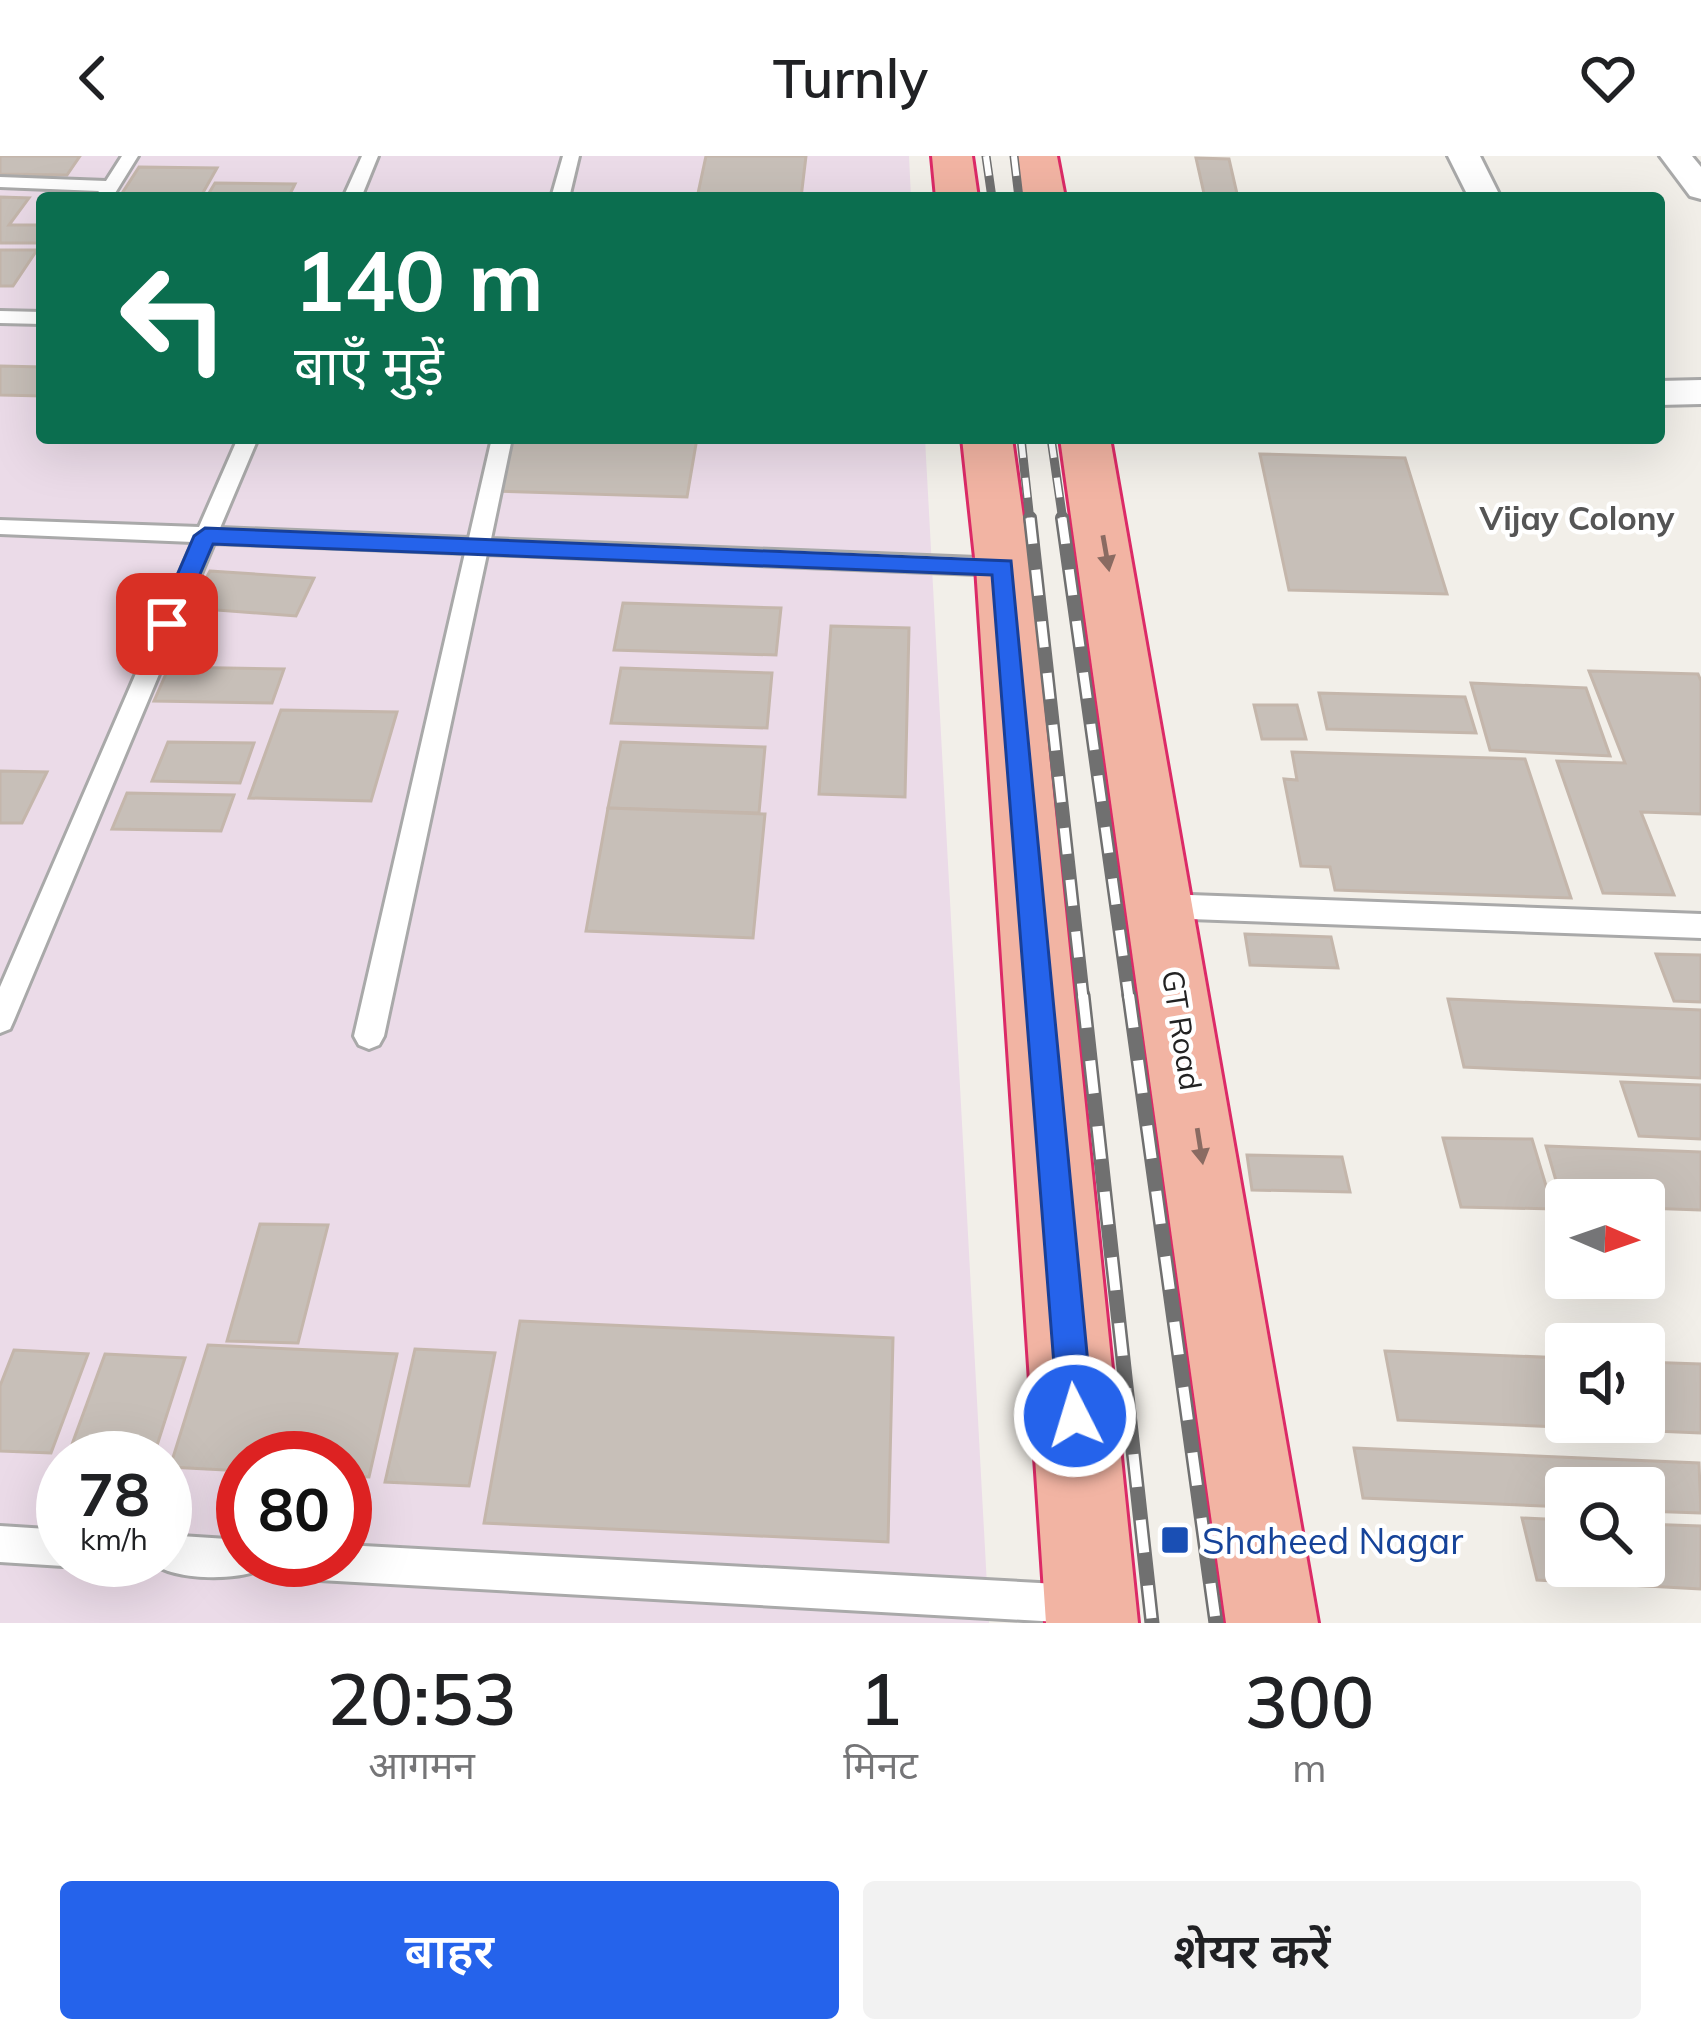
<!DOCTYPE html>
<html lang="hi">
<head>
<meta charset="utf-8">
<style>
	body { margin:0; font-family:Mulish,"Noto Sans Devanagari",sans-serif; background:#f2f2f2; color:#202124; height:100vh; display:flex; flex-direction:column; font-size:45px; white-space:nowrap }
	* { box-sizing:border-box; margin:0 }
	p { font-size:39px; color:#757577 }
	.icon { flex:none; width:66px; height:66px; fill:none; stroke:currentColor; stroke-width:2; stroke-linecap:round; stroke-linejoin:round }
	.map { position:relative; height:1467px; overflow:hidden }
	.drawer { display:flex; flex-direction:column; background:#fff; flex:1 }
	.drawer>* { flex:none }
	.top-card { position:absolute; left:36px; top:36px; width:1629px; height:252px; border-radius:12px; box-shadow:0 12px 48px #0002; background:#0b6e4f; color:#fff; overflow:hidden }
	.needle { width:78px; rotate:92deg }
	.buttons { position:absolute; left:1545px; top:1023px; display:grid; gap:24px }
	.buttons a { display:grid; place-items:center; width:120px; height:120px; border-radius:12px; background:#fff; box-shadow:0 12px 48px #0002; font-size:60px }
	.speed { position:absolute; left:36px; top:1275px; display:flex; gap:24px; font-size:60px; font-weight:700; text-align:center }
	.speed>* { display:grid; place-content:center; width:156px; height:156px; border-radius:50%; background:#fff; box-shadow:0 12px 48px #0002; line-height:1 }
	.speed small { font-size:30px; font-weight:400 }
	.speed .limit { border:18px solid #d22; background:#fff; color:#111 }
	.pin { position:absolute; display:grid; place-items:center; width:102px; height:102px; color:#fff; margin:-51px; border-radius:24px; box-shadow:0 6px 18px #0006 }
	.me { position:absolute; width:132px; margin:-66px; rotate:355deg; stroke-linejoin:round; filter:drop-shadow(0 0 9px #0008) }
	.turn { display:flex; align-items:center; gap:42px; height:252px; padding:0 60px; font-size:54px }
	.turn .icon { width:156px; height:156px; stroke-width:2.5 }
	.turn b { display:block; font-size:84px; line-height:102px }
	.eta { display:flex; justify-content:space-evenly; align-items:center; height:204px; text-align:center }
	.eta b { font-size:72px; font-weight:600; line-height:84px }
	.cta { display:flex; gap:24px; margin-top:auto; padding:24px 60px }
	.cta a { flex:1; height:138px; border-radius:12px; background:#2563eb; color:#fff; font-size:48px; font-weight:600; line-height:138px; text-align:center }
	.cta a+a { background:#f2f2f2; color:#202124 }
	header { display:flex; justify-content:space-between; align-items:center; height:156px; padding:0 60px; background:#fff; font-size:54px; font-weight:600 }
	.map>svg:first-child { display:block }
	.industrial { fill:#ebdbe8; fill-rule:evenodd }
	.building { fill:#c7bfb8; stroke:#c4b6ab; stroke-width:3 }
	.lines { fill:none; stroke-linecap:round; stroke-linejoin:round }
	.service-casing { stroke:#a9a9a9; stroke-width:6 }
	.minor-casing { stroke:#a9a9a9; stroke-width:6 }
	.trunk-casing { stroke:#dc2a67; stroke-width:6 }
	.service { fill:#fff; fill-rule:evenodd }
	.minor { fill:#fff; fill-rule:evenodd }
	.trunk { fill:#f2b4a3; fill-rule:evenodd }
	.rail-far2-casing { stroke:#707070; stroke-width:9 }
	.rail-far1-casing { stroke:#707070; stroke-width:14 }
	.rail-casing { stroke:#707070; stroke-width:15 }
	.rail-far2 { stroke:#fff; stroke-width:6; stroke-dasharray:20; stroke-linecap:butt }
	.rail-far1 { stroke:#fff; stroke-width:9; stroke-dasharray:26; stroke-linecap:butt }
	.rail { stroke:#fff; stroke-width:10; stroke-dasharray:33; stroke-linecap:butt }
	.oneway { fill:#8a6b62 }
	.route { fill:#2563eb; stroke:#184099; stroke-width:3 }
	.transit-dot { fill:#1a4fb4; stroke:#fff; stroke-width:4.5 }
	.labels { text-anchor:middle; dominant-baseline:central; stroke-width:9; stroke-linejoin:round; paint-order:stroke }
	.street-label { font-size:30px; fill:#222; stroke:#fff }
	.neighbourhood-label { font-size:33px; font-weight:bold; fill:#555; stroke:#fff }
	.near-transit-label { font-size:36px; fill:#164399; stroke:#fff; text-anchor:start }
</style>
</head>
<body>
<header><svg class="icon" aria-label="back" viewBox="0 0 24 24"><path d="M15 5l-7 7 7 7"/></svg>Turnly<svg class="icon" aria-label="heart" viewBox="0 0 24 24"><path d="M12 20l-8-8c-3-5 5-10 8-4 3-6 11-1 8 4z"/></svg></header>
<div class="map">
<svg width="1701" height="1467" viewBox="0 0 1701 1467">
	<rect width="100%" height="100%" fill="#f2efe9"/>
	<!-- industrial -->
	<path class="industrial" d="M0,0H909L911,42H42V282H925L989,1467H0ZM63,1302H165V1404H63ZM243,1302H345V1404H243Z"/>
	<!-- building -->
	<g class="building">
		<polygon points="0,0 80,0 67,19 0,18"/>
		<polygon points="706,0 806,0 801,42 697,42"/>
		<polygon points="1196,2 1229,3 1238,42 1205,42"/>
		<polygon points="139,11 217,12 200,42 119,42"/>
		<polygon points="215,27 295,28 288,42 206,42"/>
		<polygon points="0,41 29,42 9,69 42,69 42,87 0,87"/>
		<polygon points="0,94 37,94 13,130 0,130"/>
		<polygon points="0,210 42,211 42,240 0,239"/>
		<polygon points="507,282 697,282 687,341 490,335"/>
		<polygon points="1260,298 1405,302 1447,438 1289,434"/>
		<polygon points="210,415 314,422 296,460 190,452"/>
		<polygon points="623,447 781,452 776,499 614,494"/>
		<polygon points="831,470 909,472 905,641 819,638"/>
		<polygon points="169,511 284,513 272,547 154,545"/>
		<polygon points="621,512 772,517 767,572 611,567"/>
		<polygon points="1589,515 1698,518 1701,525 1701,658 1641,656 1674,739 1603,737 1557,605 1625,607"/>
		<polygon points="1471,527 1586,532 1610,600 1490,594"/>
		<polygon points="1319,537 1465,541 1476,577 1327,573"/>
		<polygon points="1254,549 1297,549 1306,583 1262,583"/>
		<polygon points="281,554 397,556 371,645 249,642"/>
		<polygon points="168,586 254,587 240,627 152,625"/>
		<polygon points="621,586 765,591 759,657 608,652"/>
		<polygon points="1292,596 1525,603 1571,742 1335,734 1330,711 1301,710 1284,623 1297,624"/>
		<polygon points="0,615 47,616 22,667 0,667"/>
		<polygon points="127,637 234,639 221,675 112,673"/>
		<polygon points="608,652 765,658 753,782 586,775"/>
		<polygon points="1245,778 1331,781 1338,812 1250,809"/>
		<polygon points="1656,798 1701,799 1701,846 1674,845"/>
		<polygon points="1448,843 1701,854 1701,922 1464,911"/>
		<polygon points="1621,926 1701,929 1701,983 1639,980"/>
		<polygon points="1443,982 1532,983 1553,1053 1461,1051"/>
		<polygon points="1546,990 1701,996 1701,1054 1644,1052 1644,1044 1566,1044 1563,1049"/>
		<polygon points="1247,999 1342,1001 1350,1036 1252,1034"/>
		<polygon points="260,1068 328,1069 298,1187 227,1185"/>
		<polygon points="520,1165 893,1182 888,1386 484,1367"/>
		<polygon points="208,1189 397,1198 369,1321 345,1320 345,1302 243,1302 243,1315 170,1311"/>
		<polygon points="415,1193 495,1197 469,1330 385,1326"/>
		<polygon points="14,1194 88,1198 51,1297 0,1295 0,1230"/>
		<polygon points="1385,1195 1566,1202 1566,1266 1644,1266 1644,1206 1701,1208 1701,1277 1398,1264"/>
		<polygon points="105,1198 185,1202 153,1302 67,1302"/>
		<polygon points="1354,1292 1699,1307 1701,1357 1644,1355 1644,1332 1566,1332 1566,1351 1363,1342"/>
		<polygon points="1522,1362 1566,1364 1566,1410 1644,1410 1644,1368 1701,1370 1701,1433 1537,1424"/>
	</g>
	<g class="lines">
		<!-- service casing -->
		<g class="service-casing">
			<g id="service">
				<polygon points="122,0 138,0 112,42 94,42 99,35 0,31 0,21 106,25"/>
				<polygon points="362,0 378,0 361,42 343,42"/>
				<polygon points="563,0 579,0 569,42 551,42"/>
				<polygon points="0,155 42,156 42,168 0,167"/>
				<polygon points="238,282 258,282 220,372 469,382 492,282 512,282 491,383 1003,403 1014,411 1003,419 487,398 384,880 379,889 369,893 359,889 354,880 465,397 214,387 14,864 10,873 0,877 0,831 193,386 0,378 0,364 199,371"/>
				<polygon points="1163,738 1701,758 1701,782 1163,762 1153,758 1149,750 1153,742"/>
				<polygon points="0,1370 63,1374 63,1404 76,1405 63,1410 0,1406"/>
				<path d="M165,1379L243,1384V1404H260L256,1415C232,1425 166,1424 150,1404H165Z"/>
				<polygon points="345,1389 1076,1429 1089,1435 1095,1448 1089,1461 1076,1467 284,1422 271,1417 266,1404 345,1404"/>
			</g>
		</g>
		<!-- minor casing -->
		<g class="minor-casing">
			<g id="minor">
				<polygon points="1448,0 1480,0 1501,42 1469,42"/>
				<polygon points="1660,0 1692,0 1701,11 1701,43 1690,40"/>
				<polygon points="1701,224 1701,248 1659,249 1659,225"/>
			</g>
		</g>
		<!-- trunk casing -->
		<g class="trunk-casing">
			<g id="trunk">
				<polygon points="932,0 972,0 978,42 936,42"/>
				<polygon points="1017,0 1057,0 1065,42 1023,42"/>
				<polygon points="962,282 1012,282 1030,411 1138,1467 1046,1467 976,411"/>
				<polygon points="1060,282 1110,282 1318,1467 1226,1467"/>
			</g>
		</g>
		<!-- service -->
		<use href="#service" class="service"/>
		<!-- minor -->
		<use href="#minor" class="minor"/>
		<!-- trunk -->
		<use href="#trunk" class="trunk"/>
		<!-- rail-far2 casing -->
		<g class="rail-far2-casing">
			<g id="rail-far2">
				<polyline points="986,0 992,42"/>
				<polyline points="1014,0 1019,42"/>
				<polyline points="1021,282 1030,365"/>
				<polyline points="1051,282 1063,365"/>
			</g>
		</g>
		<!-- rail-far1 casing -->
		<g class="rail-far1-casing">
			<g id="rail-far1">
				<polyline points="1030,362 1083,842"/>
				<polyline points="1062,362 1129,842"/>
			</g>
		</g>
		<!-- rail casing -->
		<g class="rail-casing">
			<g id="rail">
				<polyline points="1083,839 1152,1467"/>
				<polyline points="1129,839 1216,1467"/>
			</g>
		</g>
		<!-- rail-far2 -->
		<use href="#rail-far2" class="rail-far2"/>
		<!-- rail-far1 -->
		<use href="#rail-far1" class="rail-far1"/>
		<!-- rail -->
		<use href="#rail" class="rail"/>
	</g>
	<!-- one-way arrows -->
	<defs><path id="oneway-solid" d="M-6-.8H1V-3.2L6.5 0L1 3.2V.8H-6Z" transform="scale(3)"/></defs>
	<g class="oneway">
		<use href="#oneway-solid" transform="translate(1106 397) rotate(80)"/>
		<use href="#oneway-solid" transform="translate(1200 990) rotate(81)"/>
	</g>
	<!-- route -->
	<polygon class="route" points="205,372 1011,405 1093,1260 1088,1273 1075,1278 1063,1273 1058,1260 992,419 213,388 176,474 159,474 156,468 194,380"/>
	<!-- markers -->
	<rect class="transit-dot" x="1160" y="1369" width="30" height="30" rx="6"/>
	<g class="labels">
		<!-- street labels -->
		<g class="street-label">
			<text transform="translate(1182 874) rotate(81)">GT Road</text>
		</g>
		<!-- neighbourhood labels -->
		<g class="neighbourhood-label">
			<text x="1577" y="361">Vijay Colony</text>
		</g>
		<!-- near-transit labels -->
		<g class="near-transit-label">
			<text x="1202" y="1384">Shaheed Nagar</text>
		</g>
	</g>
</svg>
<div class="buttons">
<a><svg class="needle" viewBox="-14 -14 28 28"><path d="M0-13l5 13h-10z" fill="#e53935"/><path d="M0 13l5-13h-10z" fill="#757577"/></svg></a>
<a><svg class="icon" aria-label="sound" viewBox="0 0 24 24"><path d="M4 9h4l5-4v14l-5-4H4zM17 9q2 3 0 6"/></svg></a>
<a><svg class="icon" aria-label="search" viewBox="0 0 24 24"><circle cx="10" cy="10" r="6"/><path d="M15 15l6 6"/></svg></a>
</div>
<div class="speed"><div>78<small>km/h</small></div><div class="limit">80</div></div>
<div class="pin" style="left:167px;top:468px;background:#d93025"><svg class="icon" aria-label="arrive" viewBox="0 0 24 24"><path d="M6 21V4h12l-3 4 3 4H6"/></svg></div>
<svg class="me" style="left:1075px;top:1260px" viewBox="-20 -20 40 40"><circle r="17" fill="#2563eb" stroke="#fff" stroke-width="3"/><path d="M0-11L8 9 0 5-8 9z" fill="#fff"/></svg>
<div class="top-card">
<div class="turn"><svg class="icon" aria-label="left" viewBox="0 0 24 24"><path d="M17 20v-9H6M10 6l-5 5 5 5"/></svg><div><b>140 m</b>बाएँ मुड़ें</div></div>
</div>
</div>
<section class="drawer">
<div class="eta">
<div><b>20:53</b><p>आगमन</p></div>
<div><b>1</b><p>मिनट</p></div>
<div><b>300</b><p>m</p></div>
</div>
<div class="cta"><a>बाहर</a><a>शेयर करें</a></div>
</section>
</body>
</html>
